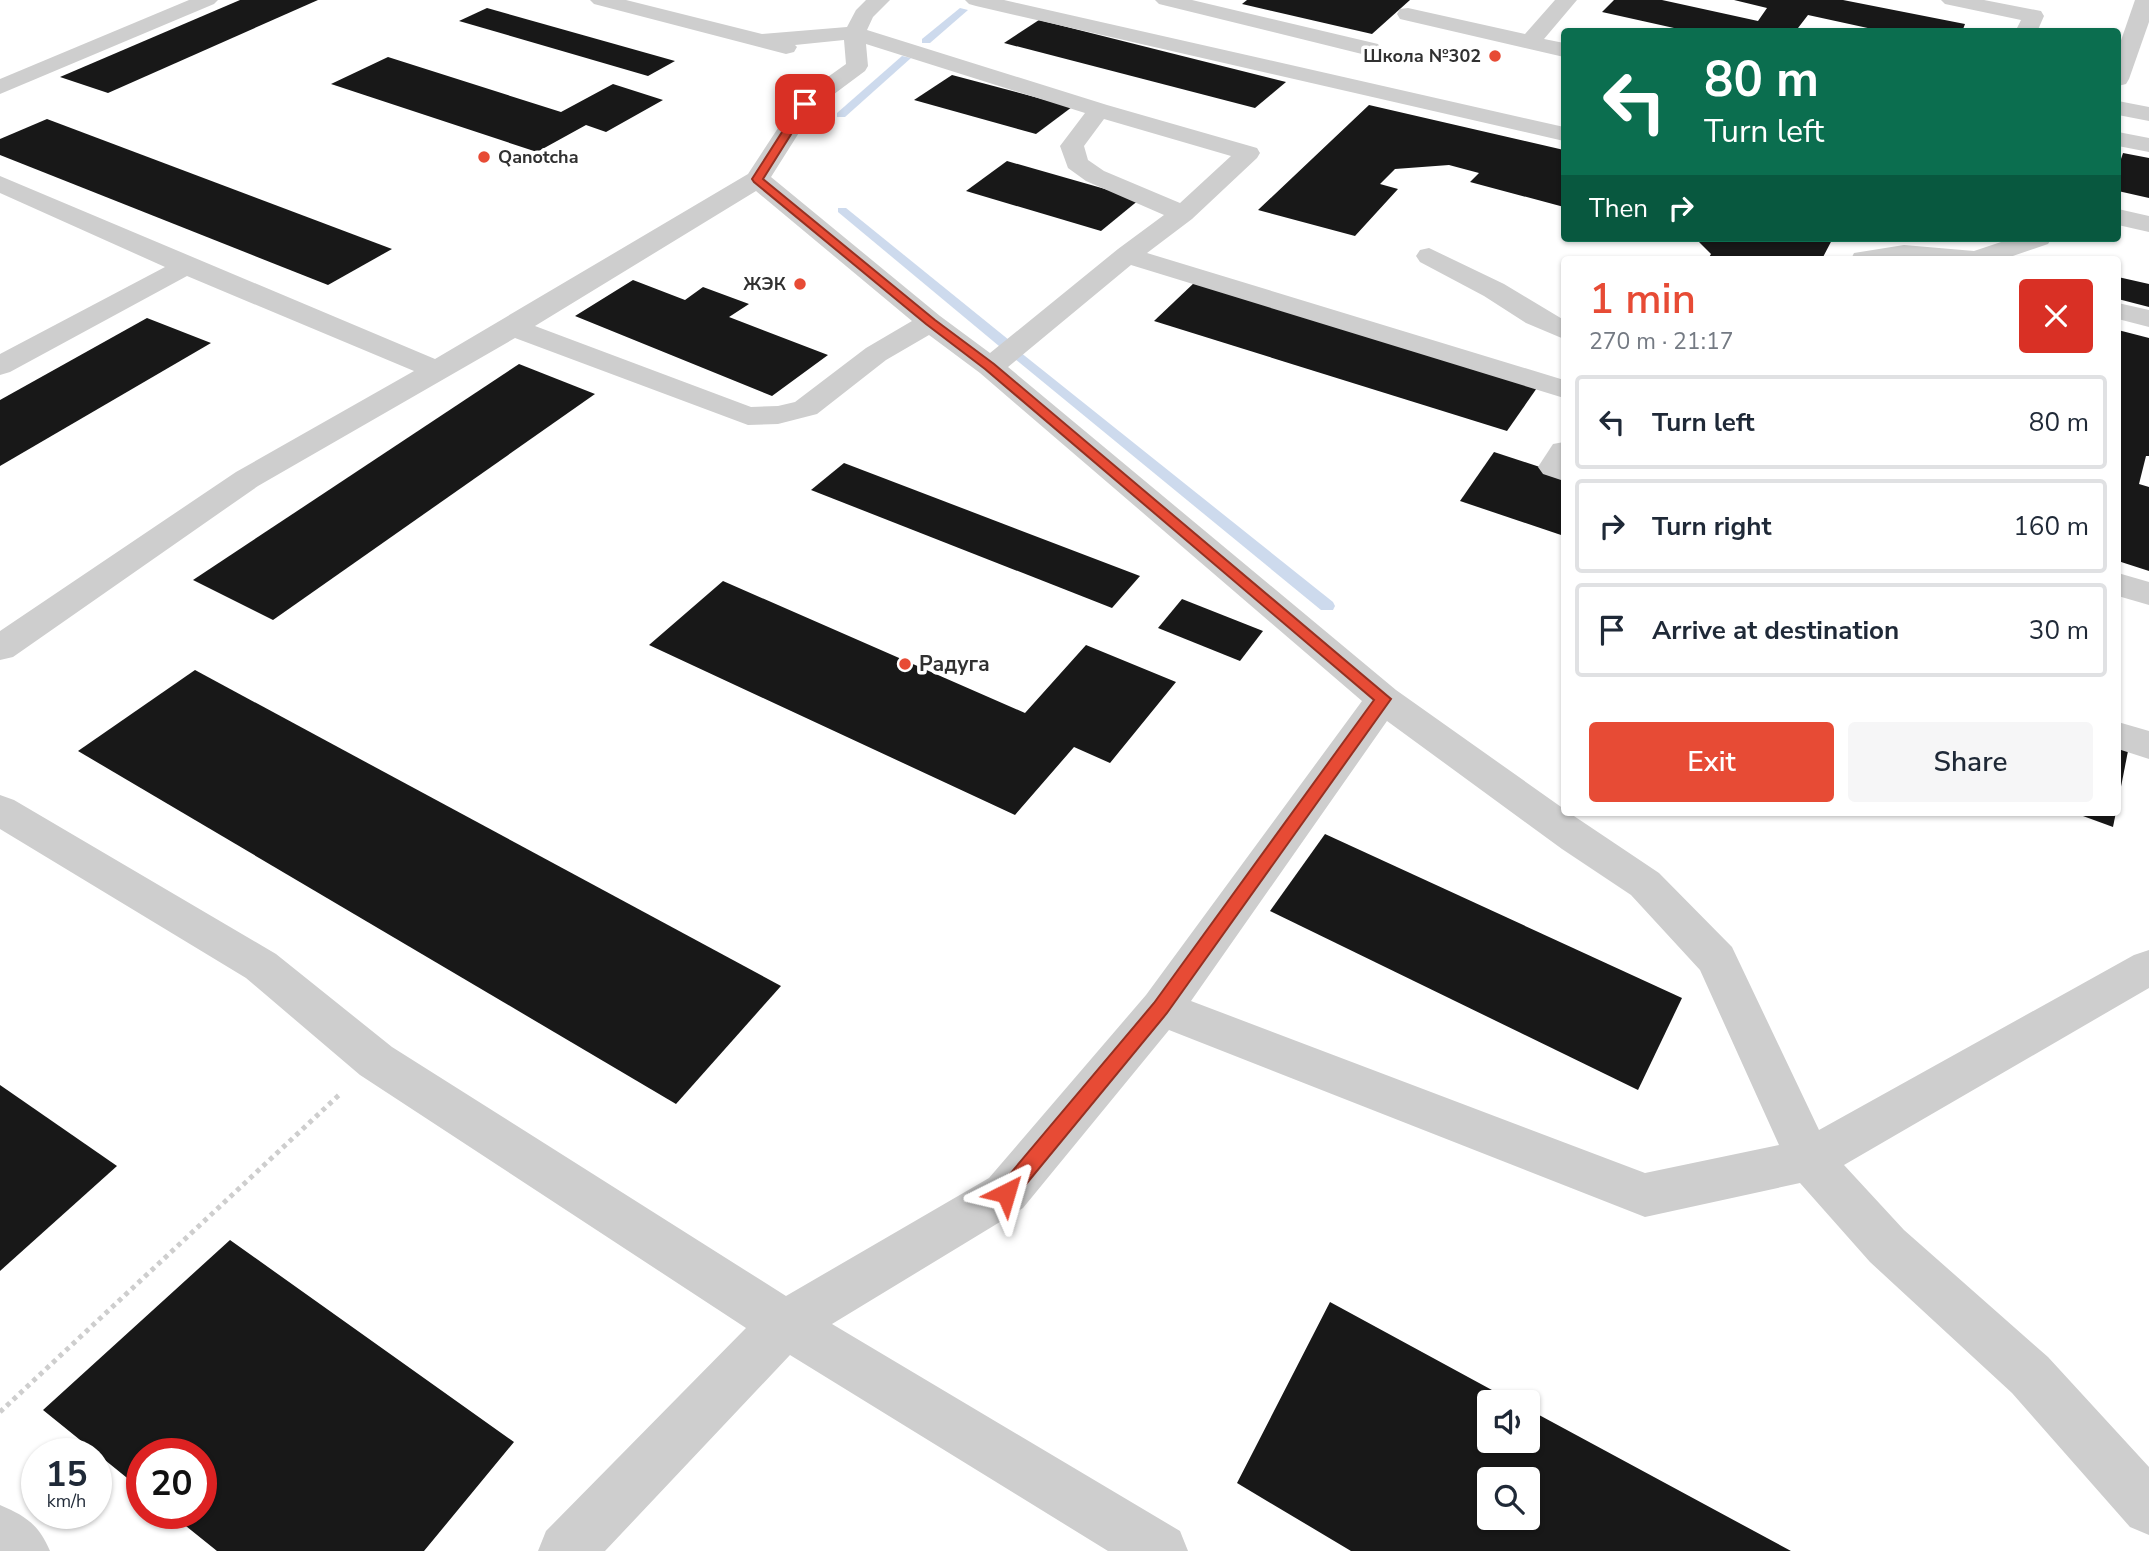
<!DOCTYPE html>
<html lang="en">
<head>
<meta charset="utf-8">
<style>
	body { margin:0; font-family:"Nunito Sans",sans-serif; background:#f6f6f7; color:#1f2937; height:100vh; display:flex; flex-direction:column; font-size:26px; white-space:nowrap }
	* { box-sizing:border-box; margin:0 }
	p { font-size:23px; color:#747a83 }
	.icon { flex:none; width:38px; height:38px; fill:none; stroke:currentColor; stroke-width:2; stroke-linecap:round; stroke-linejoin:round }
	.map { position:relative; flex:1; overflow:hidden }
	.details { position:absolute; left:1561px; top:256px; width:560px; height:560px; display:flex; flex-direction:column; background:#fff; border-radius:7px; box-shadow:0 2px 5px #0004 }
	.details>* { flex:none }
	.hud { position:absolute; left:1561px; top:28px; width:560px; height:214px; border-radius:7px; box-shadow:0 2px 5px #0004; background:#0b6e4f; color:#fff; overflow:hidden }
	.tools { position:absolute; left:1477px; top:1390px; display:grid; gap:14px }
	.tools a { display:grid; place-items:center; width:63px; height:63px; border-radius:7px; background:#fff; box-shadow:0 2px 5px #0004; font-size:35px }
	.speed { position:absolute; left:21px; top:1438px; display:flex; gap:14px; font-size:35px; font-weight:700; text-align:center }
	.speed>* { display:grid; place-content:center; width:91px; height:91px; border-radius:50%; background:#fff; box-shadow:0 2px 5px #0004; line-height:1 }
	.speed small { font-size:18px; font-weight:400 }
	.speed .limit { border:10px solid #d22; background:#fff; color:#111 }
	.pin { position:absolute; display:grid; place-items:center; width:60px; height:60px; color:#fff; margin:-30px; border-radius:14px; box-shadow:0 4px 10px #0006 }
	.me { position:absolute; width:77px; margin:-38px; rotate:40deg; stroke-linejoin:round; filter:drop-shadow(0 0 5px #0008) }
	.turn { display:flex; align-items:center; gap:24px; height:147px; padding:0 28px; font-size:32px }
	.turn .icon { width:91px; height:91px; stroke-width:2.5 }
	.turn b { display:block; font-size:49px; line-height:60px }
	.then { display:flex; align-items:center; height:66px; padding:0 28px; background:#0003; gap:14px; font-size:26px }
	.round { display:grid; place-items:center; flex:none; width:74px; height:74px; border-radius:7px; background:#f6f6f7 }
	.summary { display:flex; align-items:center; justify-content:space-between; height:119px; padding:0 28px }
	h1 { font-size:42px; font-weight:600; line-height:52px; color:#e74b35 }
	.cta { display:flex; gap:14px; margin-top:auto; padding:14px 28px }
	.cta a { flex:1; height:80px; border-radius:7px; background:#e74b35; color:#fff; font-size:28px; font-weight:600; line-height:80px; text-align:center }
	.cta a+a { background:#f6f6f7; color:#1f2937 }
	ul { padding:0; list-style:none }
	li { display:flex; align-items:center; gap:21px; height:94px; margin:0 14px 10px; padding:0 14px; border:4px solid #e0e1e3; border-radius:7px }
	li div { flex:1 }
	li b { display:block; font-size:26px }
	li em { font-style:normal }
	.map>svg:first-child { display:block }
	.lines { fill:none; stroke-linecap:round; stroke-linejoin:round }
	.stream { fill:#cddaed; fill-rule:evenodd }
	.building { fill:#181818; fill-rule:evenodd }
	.path { stroke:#cecece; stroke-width:5; stroke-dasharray:4.5 4.5; stroke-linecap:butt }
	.minor { fill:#cecece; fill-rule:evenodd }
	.route { fill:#e74b35; stroke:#963122; stroke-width:2 }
	.poi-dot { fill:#e74b35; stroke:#fff; stroke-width:2.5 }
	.labels { text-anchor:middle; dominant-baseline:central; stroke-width:7; stroke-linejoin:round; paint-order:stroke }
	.far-poi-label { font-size:18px; font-weight:bold; fill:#313131; stroke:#fff; text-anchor:end }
	.poi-label { font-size:21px; font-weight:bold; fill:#313131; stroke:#fff; text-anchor:start }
</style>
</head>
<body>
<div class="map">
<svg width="2149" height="1551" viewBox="0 0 2149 1551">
	<rect width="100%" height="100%" fill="#fff"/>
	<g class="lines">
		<!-- stream -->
		<g class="stream">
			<polygon points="960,8 968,10 930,43 922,43 922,39"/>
			<polygon points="902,56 911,58 845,117 837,117 837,113"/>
			<polygon points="838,208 846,208 1009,340 1009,346 999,346 838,212"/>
			<polygon points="1020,352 1333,602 1335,606 1333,610 1321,610 1015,359 1013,356"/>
		</g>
	</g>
	<!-- building -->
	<g class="building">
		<polygon points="240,0 318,0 108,93 60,77"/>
		<polygon points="1247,0 1410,0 1372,34 1242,4"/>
		<polygon points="1614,0 1662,0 1758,21 1767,8 1734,0 1843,0 1965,24 1962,32 1886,32 1808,15 1798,28 1808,32 1692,32 1602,12"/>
		<polygon points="487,8 675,61 648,76 459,21"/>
		<polygon points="1039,20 1286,82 1255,108 1004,43"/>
		<polygon points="388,57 561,112 613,84 663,100 606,132 586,125 537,152 331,84"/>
		<polygon points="952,75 1072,107 1036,134 914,100"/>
		<polygon points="1369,105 1564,150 1564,207 1470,182 1479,173 1449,165 1395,169 1380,184 1398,189 1355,236 1258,210"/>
		<polygon points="47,119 392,249 328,285 0,155 0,139"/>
		<polygon points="2123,153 2149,158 2149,198 2118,191 2118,168"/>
		<polygon points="1007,161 1140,199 1101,231 966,191"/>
		<polygon points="1695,238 1833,238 1822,259 1708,259 1711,254"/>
		<polygon points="2118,277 2149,284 2149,307 2118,299"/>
		<polygon points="633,280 685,300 703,287 749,304 729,317 828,355 772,396 575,316"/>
		<polygon points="1195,282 1539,385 1507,431 1154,321"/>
		<polygon points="147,318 211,343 0,466 0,400"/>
		<polygon points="2118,330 2149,338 2149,456 2146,456 2139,484 2149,487 2149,571 2118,561"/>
		<polygon points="519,364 595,394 273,620 193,580"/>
		<polygon points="1494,452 1564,475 1564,536 1460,501"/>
		<polygon points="844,463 1140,576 1112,608 811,490"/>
		<polygon points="723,581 1025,713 1086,645 1176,682 1110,763 1074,747 1015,815 649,645"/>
		<polygon points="1182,599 1263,631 1240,661 1158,628"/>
		<polygon points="195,670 781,986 676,1104 78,751"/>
		<polygon points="2118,748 2128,751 2119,797 2118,796"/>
		<polygon points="2072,812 2116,812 2113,827"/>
		<polygon points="1325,834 1682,998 1638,1090 1270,911"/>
		<polygon points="0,1085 117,1166 0,1271"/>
		<polygon points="230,1240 514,1442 424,1551 217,1551 171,1514 201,1514 201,1454 142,1454 142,1490 43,1410"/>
		<path d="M1330,1302L1514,1402H1489V1440H1528V1409L1791,1551H1351L1237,1483ZM1489,1479H1528V1517H1489Z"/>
	</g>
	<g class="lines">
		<!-- path -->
		<polyline class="path" points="0,1412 339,1095"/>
		<!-- minor -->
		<g class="minor">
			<polygon points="189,0 218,0 214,4 0,94 0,79"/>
			<path d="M590,0H626L762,34L847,27L856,10L866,0H890L873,17L867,30L1107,105L1257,148L1260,153L1257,158L1192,219L1147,253L1564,380V398L1131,265L1008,367L1396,690L1564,809V812H1568L1659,873L1732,947L1819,1130L2134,955L2149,950V988L1844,1165L1904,1230L2048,1357L2149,1467V1535L2130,1527L2012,1393L1870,1262L1800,1183L1645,1217L1169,1030L1023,1208L832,1324L1180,1531L1188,1551H1108L790,1355L605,1551H538L546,1531L746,1328L360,1075L246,978L0,829V795L14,800L276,954L392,1047L786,1296L989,1178L1146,995L1362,701L980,373L929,335L886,360L817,414L778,424L748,425L515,338L258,486L13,657L0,660V631L236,472L414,371L187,276L10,372L0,375V354L165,267L0,193V176L435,359L748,174L797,99L846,64L844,40L795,45L797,47L794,52L786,54L594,4ZM866,44L1085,113L1060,146L1068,168L1086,181L1164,215L1118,249L990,353L940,316L771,177L814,109L865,71L868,66ZM1104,119L1231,156L1180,203L1104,171L1088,160L1084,146ZM756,191L912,321L866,348L795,402L778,406L751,407L535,326ZM1387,721L1562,849L1631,895L1700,970L1779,1145L1645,1173L1191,1001Z"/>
			<polygon points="965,0 1004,0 1564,127 1564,141 976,6 969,4"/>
			<polygon points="1155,0 1192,0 1378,44 1381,49 1378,54 1370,56 1159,4"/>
			<polygon points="1555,0 1577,0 1544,39 1564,43 1564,57 1400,19 1397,14 1400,9 1408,8 1525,34"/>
			<polygon points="1941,0 1984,0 2041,11 2044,16 2037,32 2015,32 2021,20 1945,4"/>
			<polygon points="2135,0 2149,0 2149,22 2129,79 2126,84 2118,86 2118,49"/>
			<polygon points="2118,101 2149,107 2149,121 2118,115"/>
			<polygon points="2118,132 2149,138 2149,152 2118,146"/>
			<polygon points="2118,209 2149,216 2149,232 2118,225"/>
			<polygon points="2013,238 2052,238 2048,244 2004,259 1851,259 1854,253 1904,245 1974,251"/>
			<polygon points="1429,248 1504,284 1564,320 1564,339 1526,323 1484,296 1420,262 1416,256 1420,250"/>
			<polygon points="2118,303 2149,310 2149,327 2118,319"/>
			<polygon points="1564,442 1564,481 1543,474 1538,467 1553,444"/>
			<polygon points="2118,573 2149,582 2149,605 2118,596"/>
			<polygon points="2118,722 2149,731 2149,759 2118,749"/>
			<path d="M0,1505C26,1516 39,1525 50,1551H0Z"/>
		</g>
	</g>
	<!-- route -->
	<polygon class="route" points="805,101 810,104 763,179 935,320 994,364 1391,699 1167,1013 1013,1200 1006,1202 999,1200 996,1193 999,1187 1154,1003 1374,700 985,369 926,324 754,182 752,179 800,104"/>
	<!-- markers -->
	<g class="poi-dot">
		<circle cx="1495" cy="56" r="7"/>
		<circle cx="484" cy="157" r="7"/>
		<circle cx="800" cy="284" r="7"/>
		<circle cx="905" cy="664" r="7"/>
	</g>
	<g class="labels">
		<!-- far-poi labels -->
		<g class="far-poi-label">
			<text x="1481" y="56">Школа №302</text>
			<text x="498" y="157" text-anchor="start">Qanotcha</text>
			<text x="786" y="284">ЖЭК</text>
		</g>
		<!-- poi labels -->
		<g class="poi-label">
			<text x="919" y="664">Радуга</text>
		</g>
	</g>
</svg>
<div class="tools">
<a><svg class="icon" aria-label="sound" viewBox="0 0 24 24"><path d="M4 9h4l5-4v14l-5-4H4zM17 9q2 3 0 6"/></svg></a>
<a><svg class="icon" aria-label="search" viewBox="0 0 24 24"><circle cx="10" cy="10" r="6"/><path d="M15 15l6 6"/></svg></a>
</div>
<div class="speed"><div>15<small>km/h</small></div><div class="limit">20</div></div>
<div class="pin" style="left:805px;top:104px;background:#d93025"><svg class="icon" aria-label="arrive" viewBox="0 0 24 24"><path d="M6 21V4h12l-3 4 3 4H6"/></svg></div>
<svg class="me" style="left:1006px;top:1193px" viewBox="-20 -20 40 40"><path d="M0-17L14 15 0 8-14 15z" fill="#e74b35" stroke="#fff" stroke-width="4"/></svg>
<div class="hud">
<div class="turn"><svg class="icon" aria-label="left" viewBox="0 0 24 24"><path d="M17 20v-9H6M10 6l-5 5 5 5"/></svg><div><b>80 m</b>Turn left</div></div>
<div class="then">Then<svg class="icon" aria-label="right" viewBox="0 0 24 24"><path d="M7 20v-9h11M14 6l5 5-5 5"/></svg></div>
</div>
<section class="details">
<div class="summary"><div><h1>1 min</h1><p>270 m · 21:17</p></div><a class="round" style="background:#d93025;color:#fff"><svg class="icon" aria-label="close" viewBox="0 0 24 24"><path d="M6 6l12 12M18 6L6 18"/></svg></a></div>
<ul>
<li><svg class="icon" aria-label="left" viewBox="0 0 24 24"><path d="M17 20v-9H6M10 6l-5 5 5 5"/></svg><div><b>Turn left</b></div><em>80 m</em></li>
<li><svg class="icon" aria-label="right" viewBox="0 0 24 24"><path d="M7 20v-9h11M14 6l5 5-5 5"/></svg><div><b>Turn right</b></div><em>160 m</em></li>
<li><svg class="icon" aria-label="arrive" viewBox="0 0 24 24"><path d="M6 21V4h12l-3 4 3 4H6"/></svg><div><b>Arrive at destination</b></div><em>30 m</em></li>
</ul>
<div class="cta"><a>Exit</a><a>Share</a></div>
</section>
</div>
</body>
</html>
